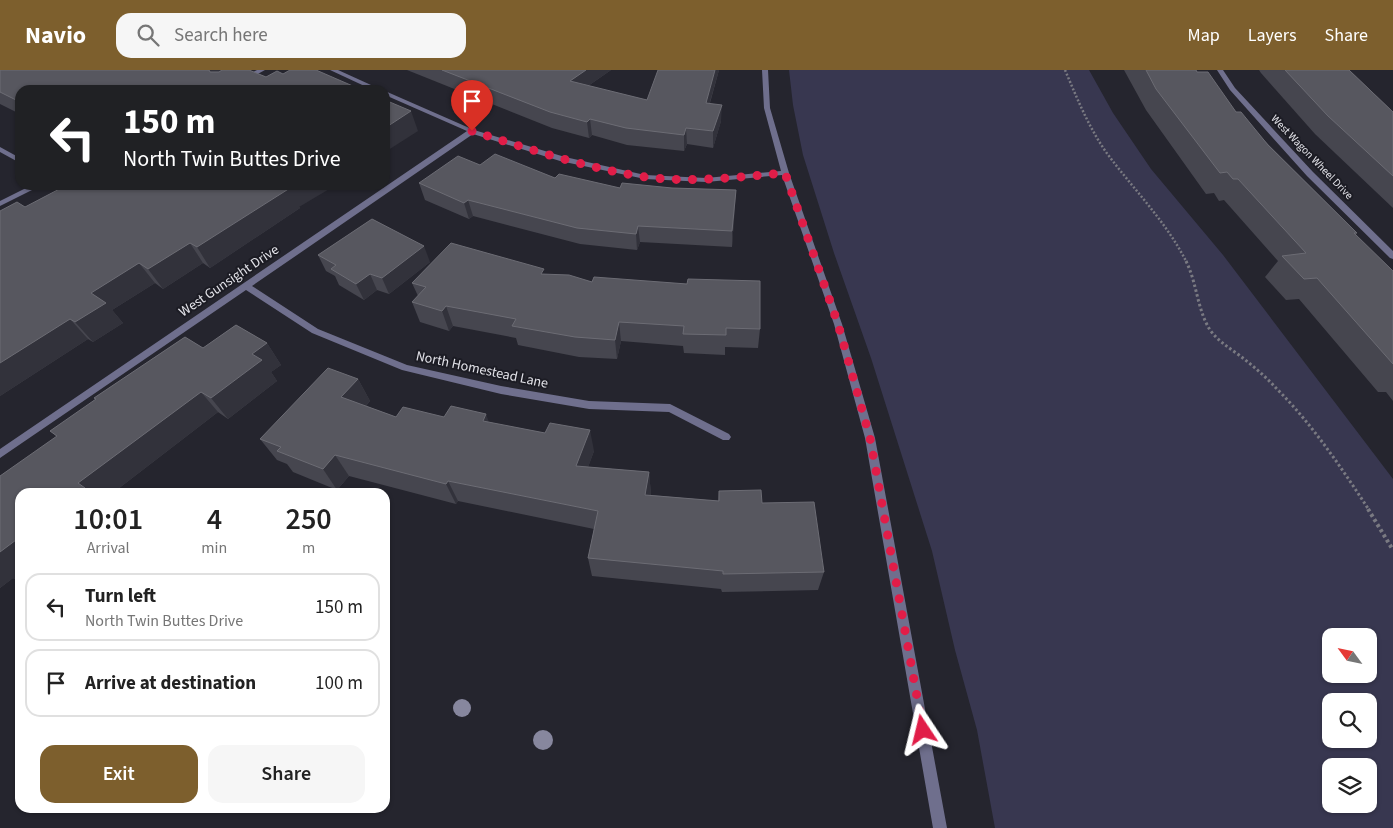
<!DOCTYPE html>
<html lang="en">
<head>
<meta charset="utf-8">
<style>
	body { margin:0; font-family:"Source Sans 3",sans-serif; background:#f6f6f6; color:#222; height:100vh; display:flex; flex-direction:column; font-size:19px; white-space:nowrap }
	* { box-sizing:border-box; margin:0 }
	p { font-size:16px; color:#767676 }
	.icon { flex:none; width:28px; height:28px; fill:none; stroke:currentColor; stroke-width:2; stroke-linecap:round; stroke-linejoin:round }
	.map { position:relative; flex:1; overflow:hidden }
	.side { position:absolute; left:15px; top:418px; width:375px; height:325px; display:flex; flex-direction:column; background:#fff; border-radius:15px; box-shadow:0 1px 4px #0004 }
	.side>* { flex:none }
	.banner { position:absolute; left:15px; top:15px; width:375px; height:105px; border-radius:15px; box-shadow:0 1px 4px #0004; background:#202124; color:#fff; overflow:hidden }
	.needle { width:32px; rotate:303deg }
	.tools { position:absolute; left:1322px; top:558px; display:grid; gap:10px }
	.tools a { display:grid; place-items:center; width:55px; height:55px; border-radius:10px; background:#fff; box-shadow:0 1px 4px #0004; font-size:25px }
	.pin { position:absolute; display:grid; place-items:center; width:42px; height:42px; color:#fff; margin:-51px -21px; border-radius:50% 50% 50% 0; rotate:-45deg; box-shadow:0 0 5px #0007 }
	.pin .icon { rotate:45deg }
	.me { position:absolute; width:55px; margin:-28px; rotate:350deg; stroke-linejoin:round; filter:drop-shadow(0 0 4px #0008) }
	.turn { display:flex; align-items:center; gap:18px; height:105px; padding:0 25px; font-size:22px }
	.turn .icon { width:65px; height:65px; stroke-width:2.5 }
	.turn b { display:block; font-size:35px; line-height:42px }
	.eta { display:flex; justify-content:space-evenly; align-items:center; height:85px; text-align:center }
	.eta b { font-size:30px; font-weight:600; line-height:35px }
	.button { display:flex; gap:10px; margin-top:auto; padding:10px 25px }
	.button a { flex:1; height:58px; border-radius:15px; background:#7d5f2d; color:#fff; font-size:20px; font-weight:600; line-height:58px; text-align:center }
	.button a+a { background:#f6f6f6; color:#222 }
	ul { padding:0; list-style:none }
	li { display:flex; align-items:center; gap:15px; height:68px; margin:0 10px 8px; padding:0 15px; border:2px solid #e0e0e0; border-radius:15px }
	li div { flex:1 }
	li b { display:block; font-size:19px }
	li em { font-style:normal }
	header { display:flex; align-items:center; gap:30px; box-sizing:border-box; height:70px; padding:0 25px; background:#7d5f2d; color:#fff }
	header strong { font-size:24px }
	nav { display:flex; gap:28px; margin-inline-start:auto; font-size:18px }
	.search { width:350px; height:45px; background:#f6f6f6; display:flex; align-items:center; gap:12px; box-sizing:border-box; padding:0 18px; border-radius:15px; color:#767676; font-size:19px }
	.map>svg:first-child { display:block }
	.green { fill:#383750; fill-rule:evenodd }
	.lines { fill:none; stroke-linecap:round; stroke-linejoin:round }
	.path-far2 { stroke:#7a7a82; stroke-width:2.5; stroke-dasharray:2 2; stroke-linecap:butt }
	.path-far1 { stroke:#7a7a82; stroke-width:3; stroke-dasharray:2.5 2.5; stroke-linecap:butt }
	.path { stroke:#7a7a82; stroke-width:4; stroke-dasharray:3 3; stroke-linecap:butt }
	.minor { fill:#6f6f8d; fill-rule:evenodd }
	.tree { fill:#87879e }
	.wall { fill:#46464f }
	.shaded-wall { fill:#32323b }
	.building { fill:#57575f; stroke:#6c6c74 }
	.route { stroke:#e11d48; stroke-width:9; stroke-dasharray:0 16.2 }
	.labels { text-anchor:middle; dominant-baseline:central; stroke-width:4; stroke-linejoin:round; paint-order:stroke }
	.far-street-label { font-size:11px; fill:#e2e2e8; stroke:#1c1c24 }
	.street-label { font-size:14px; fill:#e2e2e8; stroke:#1c1c24 }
</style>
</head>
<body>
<header>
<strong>Navio</strong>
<div class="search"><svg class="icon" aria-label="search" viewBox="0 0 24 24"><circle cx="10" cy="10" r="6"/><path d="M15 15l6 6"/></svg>Search here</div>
<nav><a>Map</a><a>Layers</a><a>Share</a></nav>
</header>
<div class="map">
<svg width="1393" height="758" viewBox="0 0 1393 758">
	<rect width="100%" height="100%" fill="#25252e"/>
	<!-- green -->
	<path class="green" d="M789,0H1089L1113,43L1151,99L1223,185L1393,409V758H995L977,660L955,580L932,481L871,288L834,183L803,85L793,35ZM1331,566H1369V604H1331ZM1331,631H1369V669H1331ZM1331,696H1369V734H1331Z"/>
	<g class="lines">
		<!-- path-far2 -->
		<path class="path-far2" d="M1065,0C1077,28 1088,56 1106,82C1133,119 1166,151 1187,193"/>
		<!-- path-far1 -->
		<path class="path-far1" d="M1186,191C1197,213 1197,239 1210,260C1218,271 1228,277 1239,285C1252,295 1265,306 1276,318C1312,354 1341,397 1369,440"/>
		<!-- path -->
		<polyline class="path" points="1368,439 1393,480"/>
		<!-- minor -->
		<g class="minor">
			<polygon points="257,0 265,0 228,20 220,20"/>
			<polygon points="330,0 338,0 382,20 373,20"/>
			<polygon points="762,0 768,0 770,38 789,103 842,254 875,368 947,758 933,758 865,368 834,254 782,105 706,112 645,109 560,91 473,64 252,216 318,259 407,295 501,316 589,331 670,334 729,364 731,367 729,370 723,370 669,342 589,339 501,324 402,300 312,263 246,220 0,388 0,379 467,61 385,25 385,21 474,60 565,87 645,105 706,108 781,101 764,38"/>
			<polygon points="1217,0 1223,0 1235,18 1313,102 1393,181 1393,189 1390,188 1307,106 1230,20"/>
			<polygon points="0,77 20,88 20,93 0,82"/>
			<polygon points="32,115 42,115 0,136 0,131"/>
		</g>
	</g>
	<!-- trees -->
	<g class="tree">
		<circle cx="462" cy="638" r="9"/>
		<circle cx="543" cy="670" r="10"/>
	</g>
	<!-- wall -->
	<g class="wall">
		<polygon points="0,0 266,7 283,4 362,20 20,20 20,44 0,34"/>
		<polygon points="407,0 611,0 588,16 647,30 719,0 710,33 721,51 713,78 687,74 684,81 627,75 592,65 589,68 552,58"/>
		<polygon points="1124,0 1196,0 1197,2 1236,42 1357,163 1355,165 1393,201 1393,331 1386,322 1378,322 1299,229 1286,230 1265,207 1278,191 1224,130 1219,131 1214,123 1206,124 1146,40"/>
		<polygon points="1259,0 1349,0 1393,42 1393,138 1315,64 1261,3"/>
		<polygon points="480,95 555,108 620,118 672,118 736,120 732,177 640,172 637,180 580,174 473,146 469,149 425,130 419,113"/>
		<polygon points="25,137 299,137 300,138 210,198 203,193 163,219 155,213 112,240 123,253 93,272 88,269 0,326"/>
		<polygon points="318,185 430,192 389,224 377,220 364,230 339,215 335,206 326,201"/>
		<polygon points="545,204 760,259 758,278 725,277 725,285 684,283 683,276 621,271 617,289 579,287 518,275 516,268 453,256 449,261 420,252 412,232 418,226 412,213"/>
		<polygon points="236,255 267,273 281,295 271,302 277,311 228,349 218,342 114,422 20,422 20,505 15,509 13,508 0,518 0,406 57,367 50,361 96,330 94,328 185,267 203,278"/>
		<polygon points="358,309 370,331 366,336 396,347 444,347 489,352 594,381 588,397 649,402 651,425 718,431 719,421 762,433 824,502 818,520 722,522 721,519 592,506 588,488 594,459 458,431 456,434 349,406 337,420 293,402 287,394 277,390 260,369"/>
	</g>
	<!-- shaded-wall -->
	<g class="shaded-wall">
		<polygon points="209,0 232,0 236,9 210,2"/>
		<polygon points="586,0 611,0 572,27 570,11"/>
		<polygon points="715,0 719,0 705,49 706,33"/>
		<polygon points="722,35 721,51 713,78 713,61"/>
		<polygon points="411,41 418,61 385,82 385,58"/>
		<polygon points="590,49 592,65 589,68 587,52"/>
		<polygon points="686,58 687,74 684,81 684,65"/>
		<polygon points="292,115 336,115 299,137 300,138 210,198 197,177"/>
		<polygon points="736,120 735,137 732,177 732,161"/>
		<polygon points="468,130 473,146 469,149 464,133"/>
		<polygon points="638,156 640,172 637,180 636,164"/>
		<polygon points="190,173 203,193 163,219 148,199"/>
		<polygon points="424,176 430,192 389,224 382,208"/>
		<polygon points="139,193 155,213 112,240 123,253 93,272 75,252 91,223"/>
		<polygon points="370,204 377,220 364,230 356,214"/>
		<polygon points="446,236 453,256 449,261 442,241"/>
		<polygon points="70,249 88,269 0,326 0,293"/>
		<polygon points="619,252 621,271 617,289 615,270"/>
		<polygon points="267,273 281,295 271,302 277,311 228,349 211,328 252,284"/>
		<polygon points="358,309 370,331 354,349 341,327"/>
		<polygon points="201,322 218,342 114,422 79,422 78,413"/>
		<polygon points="486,344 494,366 483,351"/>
		<polygon points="590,360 594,381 581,416 576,396"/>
		<polygon points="335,385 349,406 337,420 323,399"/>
		<polygon points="649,402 651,423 647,445 645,425"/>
		<polygon points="448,411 458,431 456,434 446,414"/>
		<polygon points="20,467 20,505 15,509 13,508 0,518 0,482"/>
	</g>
	<!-- building -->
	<g class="building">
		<polygon points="0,0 209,0 210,2 219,2 222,0 249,0 266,7 277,1 283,4 290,0 316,0 362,20 20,20 20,32 0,22"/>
		<polygon points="442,0 586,0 570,11 647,30 658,0 715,0 706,33 722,35 713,61 686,58 684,65 626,58 590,49 587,52 550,42"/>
		<polygon points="1146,0 1196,0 1197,2 1208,2 1236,42 1241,42 1268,75 1357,163 1354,163 1393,201 1393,294 1317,208 1304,209 1282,186 1306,183 1238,109 1233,109 1227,102 1220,103 1156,19"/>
		<polygon points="1285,0 1349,0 1393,42 1393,106 1328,46"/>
		<polygon points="385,30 411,41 385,58"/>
		<polygon points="20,33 20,38 16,35"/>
		<polygon points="495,84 555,108 559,104 620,118 622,113 672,118 736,120 732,161 638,156 636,164 577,158 468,130 464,133 419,113 458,86 480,95"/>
		<polygon points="67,115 292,115 288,117 290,118 197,177 190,173 148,199 139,193 91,223 106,233 75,252 70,249 0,293 0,141 17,132 25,137"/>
		<polygon points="372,149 424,176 382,208 370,204 356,214 331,199 336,195 318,185"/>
		<polygon points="451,173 544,199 541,204 569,205 592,212 594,207 687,214 688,209 760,211 760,259 726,258 726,265 683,264 684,256 619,252 615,270 575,267 512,256 516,249 446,236 442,241 412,232 426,217 412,213"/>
		<polygon points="236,255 267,273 252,284 262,290 211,328 201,322 78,413 85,418 79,422 20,422 20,467 0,482 0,406 57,366 50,361 96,329 94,328 185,267 203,278"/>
		<polygon points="328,298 358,309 341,327 396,347 403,337 444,347 451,336 486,344 483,351 545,363 550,353 590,360 576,396 649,402 645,425 719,431 719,421 761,420 762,433 814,432 824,502 723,504 723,501 588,488 598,441 448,411 446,414 335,385 323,399 277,381 281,377 260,369"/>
	</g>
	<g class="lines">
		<!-- route -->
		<path class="route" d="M472,61C529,79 586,98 645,107C691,113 738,107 785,103L838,254L870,368L923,660"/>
	</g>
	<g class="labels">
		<!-- far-street labels -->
		<g class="far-street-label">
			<text transform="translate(1312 87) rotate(46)">West Wagon Wheel Drive</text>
		</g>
		<!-- street labels -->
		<g class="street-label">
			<text transform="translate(229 211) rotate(-34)">West Gunsight Drive</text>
			<text transform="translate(482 300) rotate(12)">North Homestead Lane</text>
		</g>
	</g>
</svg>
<div class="tools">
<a><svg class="needle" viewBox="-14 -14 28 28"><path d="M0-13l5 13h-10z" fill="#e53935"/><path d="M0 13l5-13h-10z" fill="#767676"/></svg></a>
<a><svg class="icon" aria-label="search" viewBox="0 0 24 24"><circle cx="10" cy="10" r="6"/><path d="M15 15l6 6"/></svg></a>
<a><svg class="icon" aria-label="layers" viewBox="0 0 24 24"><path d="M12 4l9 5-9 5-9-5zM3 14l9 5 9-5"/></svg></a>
</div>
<div class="pin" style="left:472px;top:61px;background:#d93025"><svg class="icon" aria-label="arrive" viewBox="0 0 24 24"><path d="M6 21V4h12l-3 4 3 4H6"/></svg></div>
<svg class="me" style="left:923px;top:660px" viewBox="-20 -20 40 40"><path d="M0-17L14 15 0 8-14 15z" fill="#e11d48" stroke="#fff" stroke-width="4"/></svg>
<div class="banner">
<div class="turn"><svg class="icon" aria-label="left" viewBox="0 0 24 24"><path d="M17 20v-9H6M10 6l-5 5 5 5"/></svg><div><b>150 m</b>North Twin Buttes Drive</div></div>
</div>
<section class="side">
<div class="eta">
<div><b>10:01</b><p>Arrival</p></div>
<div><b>4</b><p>min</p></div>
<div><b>250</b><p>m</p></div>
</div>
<ul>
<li><svg class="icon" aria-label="left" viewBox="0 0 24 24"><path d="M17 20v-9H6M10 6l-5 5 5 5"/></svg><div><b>Turn left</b><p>North Twin Buttes Drive</p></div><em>150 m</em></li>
<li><svg class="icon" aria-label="arrive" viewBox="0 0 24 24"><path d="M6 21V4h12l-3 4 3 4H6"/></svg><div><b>Arrive at destination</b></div><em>100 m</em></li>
</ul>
<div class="button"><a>Exit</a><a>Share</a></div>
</section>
</div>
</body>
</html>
